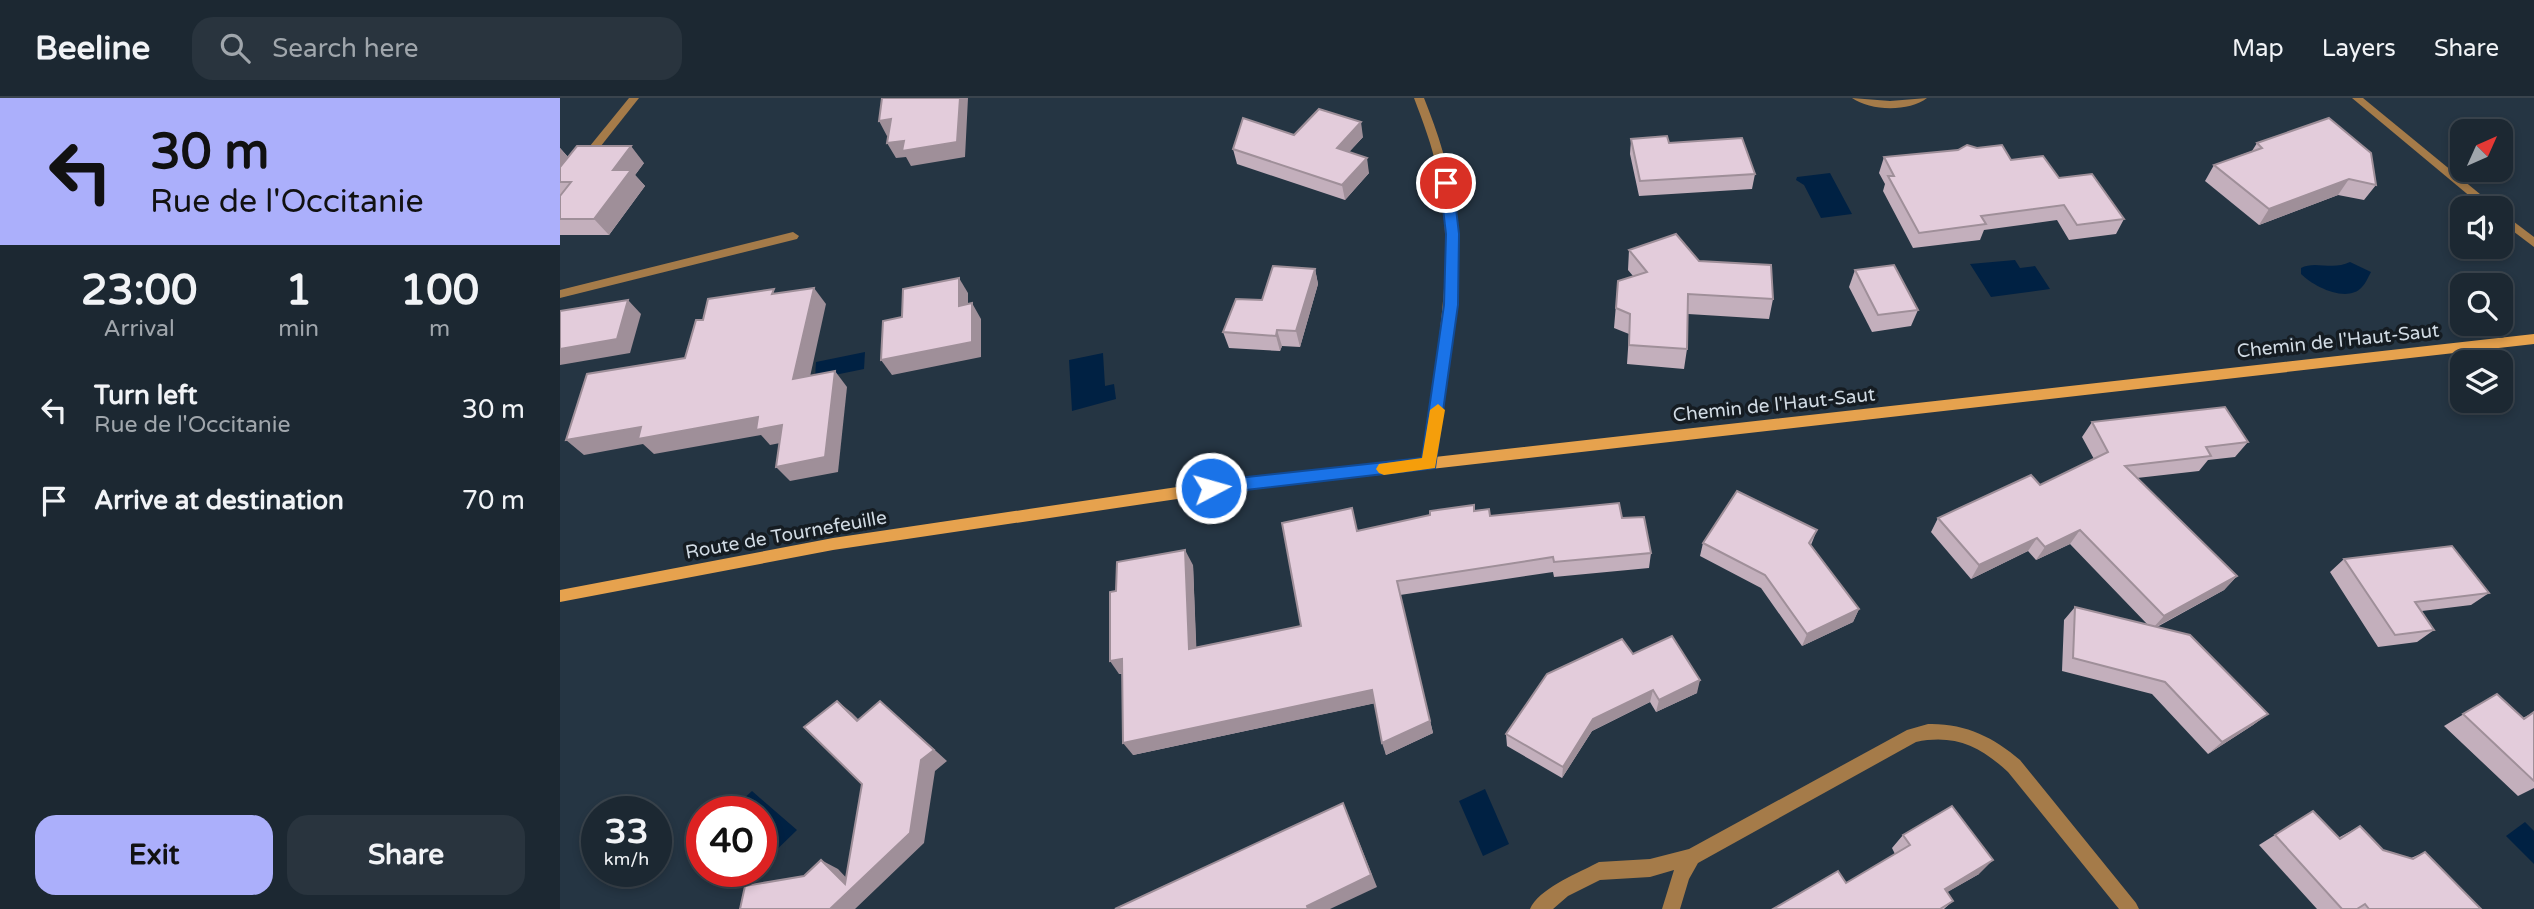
<!DOCTYPE html>
<html lang="en">
<head>
<meta charset="utf-8">
<style>
	body { margin:0; font-family:"Varela Round",sans-serif; background:#29343e; color:#f1f3f6; height:100vh; display:flex; flex-direction:column; font-size:26px; white-space:nowrap }
	* { box-sizing:border-box; margin:0 }
	p { font-size:23px; color:#a0a6ac }
	.icon { flex:none; width:38px; height:38px; fill:none; stroke:currentColor; stroke-width:2; stroke-linecap:round; stroke-linejoin:round }
	.map { position:relative; flex:1; overflow:hidden }
	.panel { display:flex; flex-direction:column; background:#1c2832; width:560px }
	.panel>* { flex:none }
	.top-card { background:#abaffb; color:#111; overflow:hidden }
	.needle { width:46px; rotate:45deg }
	.fabs { position:absolute; left:1890px; top:21px; display:grid; gap:14px }
	.fabs a { display:grid; place-items:center; width:63px; height:63px; border-radius:14px; background:#1c2832; box-shadow:0 4px 10px #0003,0 0 0 2px #3a444d; font-size:35px }
	.speed { position:absolute; left:21px; top:698px; display:flex; gap:14px; font-size:35px; font-weight:700; text-align:center }
	.speed>* { display:grid; place-content:center; width:91px; height:91px; border-radius:50%; background:#1c2832; box-shadow:0 4px 10px #0003,0 0 0 2px #3a444d; line-height:1 }
	.speed small { font-size:18px; font-weight:400 }
	.speed .limit { border:10px solid #d22; background:#fff; color:#111 }
	.pin { position:absolute; display:grid; place-items:center; width:60px; height:60px; color:#fff; margin:-30px; border:4px solid #fff; border-radius:50%; box-shadow:0 2px 7px #0007 }
	.me { position:absolute; width:77px; margin:-38px; rotate:84deg; stroke-linejoin:round; filter:drop-shadow(0 0 5px #0008) }
	.turn { display:flex; align-items:center; gap:24px; height:147px; padding:0 35px; font-size:32px }
	.turn .icon { width:91px; height:91px; stroke-width:2.5 }
	.turn b { display:block; font-size:49px; line-height:60px }
	.eta { display:flex; justify-content:space-evenly; align-items:center; height:119px; text-align:center }
	.eta b { font-size:42px; font-weight:800; line-height:49px }
	.button { display:flex; gap:14px; margin-top:auto; padding:14px 35px }
	.button a { flex:1; height:80px; border-radius:21px; background:#abaffb; color:#111; font-size:28px; font-weight:800; line-height:80px; text-align:center }
	.button a+a { background:#29343e; color:#f1f3f6 }
	ul { padding:0; list-style:none }
	li { display:flex; align-items:center; gap:21px; height:91px; padding:0 35px }
	li div { flex:1 }
	li b { display:block; font-size:26px }
	li em { font-style:normal }
	header { display:flex; align-items:center; gap:42px; box-sizing:border-box; height:98px; padding:0 35px; background:#1c2832; border-bottom:2px solid #3a444d }
	header strong { font-size:33px }
	nav { display:flex; gap:38px; margin-inline-start:auto; font-size:24px }
	.search { width:490px; height:63px; background:#29343e; display:flex; align-items:center; gap:18px; box-sizing:border-box; padding:0 24px; border-radius:21px; color:#a0a6ac; font-size:26px }
	main { display:flex; flex:1; min-height:0 }
	.map>svg:first-child { display:block }
	.water { fill:#002143 }
	.lines { fill:none; stroke-linecap:round; stroke-linejoin:round }
	.street { fill:#a57b49; fill-rule:evenodd }
	.secondary { fill:#e6a24e; fill-rule:evenodd }
	.wall { fill:#c3afbc }
	.shaded-wall { fill:#9f8f99 }
	.building { fill:#e3ccdb; stroke:#9f8f99; stroke-width:2 }
	.route { fill:#1a73e8; stroke:#114b97; stroke-width:2 }
	.slow { fill:#f59e0b }
	.labels { text-anchor:middle; dominant-baseline:central; stroke-width:7; stroke-linejoin:round; paint-order:stroke }
	.street-label { font-size:19px; fill:#d1dbe4; stroke:#151c22 }
</style>
</head>
<body>
<header>
<strong>Beeline</strong>
<div class="search"><svg class="icon" aria-label="search" viewBox="0 0 24 24"><circle cx="10" cy="10" r="6"/><path d="M15 15l6 6"/></svg>Search here</div>
<nav><a>Map</a><a>Layers</a><a>Share</a></nav>
</header>
<main>
<section class="panel">
<div class="top-card">
<div class="turn"><svg class="icon" aria-label="left" viewBox="0 0 24 24"><path d="M17 20v-9H6M10 6l-5 5 5 5"/></svg><div><b>30 m</b>Rue de l'Occitanie</div></div>
</div>
<div class="eta">
<div><b>23:00</b><p>Arrival</p></div>
<div><b>1</b><p>min</p></div>
<div><b>100</b><p>m</p></div>
</div>
<ul>
<li><svg class="icon" aria-label="left" viewBox="0 0 24 24"><path d="M17 20v-9H6M10 6l-5 5 5 5"/></svg><div><b>Turn left</b><p>Rue de l'Occitanie</p></div><em>30 m</em></li>
<li><svg class="icon" aria-label="arrive" viewBox="0 0 24 24"><path d="M6 21V4h12l-3 4 3 4H6"/></svg><div><b>Arrive at destination</b></div><em>70 m</em></li>
</ul>
<div class="button"><a>Exit</a><a>Share</a></div>
</section>
<div class="map">
<svg width="1974" height="811" viewBox="0 0 1974 811">
	<rect width="100%" height="100%" fill="#253543"/>
	<!-- water -->
	<g class="water">
		<polygon points="1270,75 1292,116 1261,120 1244,87 1236,82 1237,79"/>
		<polygon points="1455,162 1460,170 1475,168 1490,191 1431,199 1410,166"/>
		<path d="M1790,164L1811,174C1808,179 1806,185 1802,189C1787,206 1753,188 1741,176V170C1755,162 1772,173 1790,164Z"/>
		<polygon points="305,254 304,271 255,281 256,264"/>
		<polygon points="543,255 545,288 554,286 556,301 512,313 509,262"/>
		<polygon points="925,691 949,746 923,758 899,703"/>
		<polygon points="192,693 237,732 201,767 201,714 169,714"/>
		<polygon points="1965,724 1974,733 1974,766 1946,738"/>
	</g>
	<g class="lines">
		<!-- street -->
		<g class="street">
			<polygon points="69,0 79,0 29,63 21,63 21,59"/>
			<path d="M854,0H864C878,35 890,71 894,109C905,196 884,280 876,366L874,370H864L862,366C872,268 899,170 877,72C872,47 863,24 854,0Z"/>
			<path d="M1292,0L1330,3L1367,0C1349,14 1310,13 1292,0Z"/>
			<polygon points="1792,0 1803,0 1937,110 1924,110"/>
			<polygon points="1941,114 1974,139 1974,149 1941,124"/>
			<polygon points="233,134 239,138 237,141 0,200 0,192"/>
			<path d="M1368,626C1405,625 1433,639 1460,662L1576,805L1579,811H1559L1448,674C1420,648 1394,636 1356,644L1138,765L1129,781L1120,811H1102L1114,772L1090,779L1040,782L1008,798L993,811H970C979,791 1014,777 1033,767L1039,764L1090,761L1129,751L1347,632Z"/>
		</g>
		<!-- secondary -->
		<polygon class="secondary" points="1974,236 1974,246 651,396 273,452 0,504 0,492 273,440 651,384"/>
	</g>
	<!-- wall -->
	<g class="wall">
		<polygon points="734,37 803,39 789,54 809,75 785,102 677,66 673,51"/>
		<polygon points="1071,41 1109,45 1195,76 1192,91 1079,98 1070,56"/>
		<polygon points="1697,45 1816,87 1804,102 1778,97 1699,127 1645,83 1654,67 1692,53"/>
		<polygon points="0,50 8,59 84,65 75,77 85,88 49,137 0,137"/>
		<polygon points="1324,59 1451,62 1499,80 1564,121 1556,136 1509,142 1497,122 1424,132 1420,142 1353,150 1323,93 1325,86 1319,75"/>
		<polygon points="1069,152 1139,163 1213,201 1209,221 1128,216 1127,251 1124,271 1067,266 1069,236 1054,230 1058,183 1073,178 1068,172"/>
		<polygon points="755,171 758,186 740,249 722,248 720,253 669,250 663,234 702,202"/>
		<polygon points="1295,172 1358,212 1351,228 1312,234 1289,189"/>
		<polygon points="1532,324 1688,344 1675,359 1648,362 1639,373 1577,380 1677,478 1664,492 1597,529 1708,616 1693,627 1648,656 1592,596 1502,573 1504,522 1515,509 1588,527 1510,446 1476,462 1468,453 1411,481 1371,434 1378,420 1480,387 1534,361 1522,339"/>
		<polygon points="914,413 930,418 1062,420 1091,455 1089,470 994,479 993,474 840,497 873,635 826,657 815,605 573,657 562,576 559,576 556,493 633,467 636,550 741,528 798,433"/>
		<polygon points="1257,432 1251,447 1299,511 1293,524 1242,548 1201,490 1140,458 1143,445"/>
		<polygon points="1784,461 1929,495 1911,507 1862,513 1874,532 1857,544 1818,549 1770,474"/>
		<polygon points="1073,556 1137,595 1096,614 1090,604 1032,633 1002,680 947,648 946,636"/>
		<polygon points="1937,596 1963,620 1974,614 1974,690 1958,698 1884,628"/>
		<polygon points="1737,723 1778,740 1800,728 1823,752 1851,760 1865,754 1921,811 1757,811 1699,747"/>
		<polygon points="1343,737 1419,776 1387,794 1393,803 1384,811 1213,811 1286,785 1335,756 1332,750"/>
	</g>
	<!-- shaded-wall -->
	<g class="shaded-wall">
		<polygon points="400,0 408,0 405,59 351,68 346,59 336,60 327,45 344,43"/>
		<polygon points="331,21 339,35 327,38 319,23"/>
		<polygon points="801,24 803,39 779,65 777,50"/>
		<polygon points="71,48 84,65 75,77 85,88 49,137 34,121 53,72"/>
		<polygon points="0,50 13,65 0,81"/>
		<polygon points="807,60 809,75 785,102 782,87"/>
		<polygon points="1789,81 1778,97 1699,127 1709,111"/>
		<polygon points="755,171 758,186 740,249 736,233"/>
		<polygon points="399,180 408,195 408,223 399,208"/>
		<polygon points="254,190 266,206 246,297 233,281"/>
		<polygon points="68,202 81,216 70,255 0,267 0,251"/>
		<polygon points="412,205 421,221 421,259 332,277 321,262"/>
		<polygon points="717,232 722,248 720,253 716,238"/>
		<polygon points="275,273 287,289 278,374 230,383 216,369"/>
		<polygon points="198,319 222,327 235,342 210,347 201,337 94,356 83,346 24,357 6,342 81,329"/>
		<polygon points="1520,432 1510,446 1476,462 1485,449"/>
		<polygon points="1477,440 1468,453 1411,481 1419,467"/>
		<polygon points="625,452 633,467 637,565 629,551"/>
		<polygon points="1677,478 1664,492 1592,531 1604,518"/>
		<polygon points="1299,511 1293,524 1242,548 1247,536"/>
		<polygon points="562,561 571,574 559,576 550,563"/>
		<polygon points="1140,582 1137,595 1096,614 1099,602"/>
		<polygon points="812,592 816,605 573,657 563,645"/>
		<polygon points="1093,592 1090,604 1032,633 1002,680 1003,669 1033,621"/>
		<polygon points="277,603 292,615 311,634 297,623"/>
		<polygon points="334,615 387,663 375,673 364,745 295,811 270,811 285,786 261,762 278,771 294,788"/>
		<polygon points="1708,616 1693,627 1648,656 1662,644"/>
		<polygon points="870,623 873,635 826,657 822,645"/>
		<polygon points="789,719 817,789 770,811 748,811 747,808"/>
		<polygon points="1433,762 1419,776 1372,803 1385,791"/>
	</g>
	<!-- building -->
	<g class="building">
		<polygon points="322,0 400,0 397,44 342,53 344,43 327,45 331,21 319,23"/>
		<polygon points="759,11 801,24 777,50 807,60 782,87 673,51 683,20 734,37"/>
		<polygon points="1769,20 1811,55 1816,87 1789,81 1709,111 1654,67 1702,50 1697,45"/>
		<polygon points="1107,38 1109,45 1182,40 1195,76 1080,83 1071,41"/>
		<polygon points="1407,47 1417,50 1442,47 1451,62 1483,58 1499,80 1532,76 1564,121 1517,127 1504,107 1421,118 1426,126 1359,135 1328,78 1334,78 1324,59 1398,52"/>
		<polygon points="17,48 71,48 53,72 71,72 34,121 0,121 0,98 11,84 0,84 0,69"/>
		<polygon points="1116,136 1139,163 1211,167 1213,201 1128,196 1127,251 1069,247 1070,216 1056,210 1058,183 1087,174 1069,152"/>
		<polygon points="1334,167 1358,212 1318,217 1295,172"/>
		<polygon points="713,168 755,171 736,233 717,232 716,238 663,234 676,201 702,202"/>
		<polygon points="399,180 399,208 412,205 412,244 321,262 323,223 342,219 343,191"/>
		<polygon points="254,190 233,281 275,273 265,359 216,369 222,327 196,332 198,319 78,341 81,329 6,342 27,276 125,260 136,222 143,222 148,201 214,191 212,196"/>
		<polygon points="68,202 57,241 0,251 0,213"/>
		<polygon points="1665,309 1688,344 1646,349 1651,358 1565,368 1677,478 1604,518 1520,432 1485,449 1477,440 1419,467 1378,420 1471,377 1480,387 1548,354 1532,324"/>
		<polygon points="1177,393 1257,432 1249,445 1299,511 1247,536 1205,477 1143,445"/>
		<polygon points="1059,405 1062,420 1084,419 1091,455 994,464 993,459 837,483 870,623 822,645 812,592 563,645 562,561 550,563 550,494 556,493 557,464 625,452 629,551 741,528 722,425 792,410 797,433 870,417 870,413 914,407 914,413 929,411 930,418"/>
		<polygon points="1892,448 1929,495 1855,504 1874,532 1835,537 1784,461"/>
		<polygon points="1515,509 1630,537 1708,616 1662,644 1605,584 1513,560"/>
		<polygon points="1112,538 1140,582 1099,602 1093,592 1033,621 1003,669 946,636 987,576 1062,541 1073,556"/>
		<polygon points="1937,596 1964,621 1974,614 1974,683 1903,616"/>
		<polygon points="277,603 297,623 320,603 374,652 361,662 350,735 270,811 180,811 185,788 244,778 261,762 285,786 302,686 244,629"/>
		<polygon points="783,705 811,777 747,808 748,811 555,811"/>
		<polygon points="1392,708 1433,762 1385,791 1393,803 1380,811 1213,811 1278,773 1286,785 1350,747 1343,737"/>
		<polygon points="1753,713 1780,741 1800,728 1823,752 1853,761 1865,754 1921,811 1809,811 1805,806 1797,811 1782,811 1715,737"/>
	</g>
	<!-- route -->
	<polygon class="route" points="886,81 893,85 899,136 898,207 875,370 651,396 646,394 643,390 651,383 862,360 884,207 886,136 880,85"/>
	<!-- slow -->
	<polygon class="slow" points="878,306 885,312 875,370 824,377 819,375 816,371 819,366 862,360 870,312"/>
	<g class="labels">
		<!-- street labels -->
		<g class="street-label">
			<text transform="translate(1778 243) rotate(-6)">Chemin de l'Haut-Saut</text>
			<text transform="translate(1214 307) rotate(-6)">Chemin de l'Haut-Saut</text>
			<text transform="translate(226 437) rotate(-10)">Route de Tournefeuille</text>
		</g>
	</g>
</svg>
<div class="fabs">
<a><svg class="needle" viewBox="-14 -14 28 28"><path d="M0-13l5 13h-10z" fill="#e53935"/><path d="M0 13l5-13h-10z" fill="#a0a6ac"/></svg></a>
<a><svg class="icon" aria-label="sound" viewBox="0 0 24 24"><path d="M4 9h4l5-4v14l-5-4H4zM17 9q2 3 0 6"/></svg></a>
<a><svg class="icon" aria-label="search" viewBox="0 0 24 24"><circle cx="10" cy="10" r="6"/><path d="M15 15l6 6"/></svg></a>
<a><svg class="icon" aria-label="layers" viewBox="0 0 24 24"><path d="M12 4l9 5-9 5-9-5zM3 14l9 5 9-5"/></svg></a>
</div>
<div class="speed"><div>33<small>km/h</small></div><div class="limit">40</div></div>
<div class="pin" style="left:886px;top:85px;background:#d93025"><svg class="icon" aria-label="arrive" viewBox="0 0 24 24"><path d="M6 21V4h12l-3 4 3 4H6"/></svg></div>
<svg class="me" style="left:651px;top:390px" viewBox="-20 -20 40 40"><circle r="17" fill="#1a73e8" stroke="#fff" stroke-width="3"/><path d="M0-11L8 9 0 5-8 9z" fill="#fff"/></svg>
</div>
</main>
</body>
</html>
